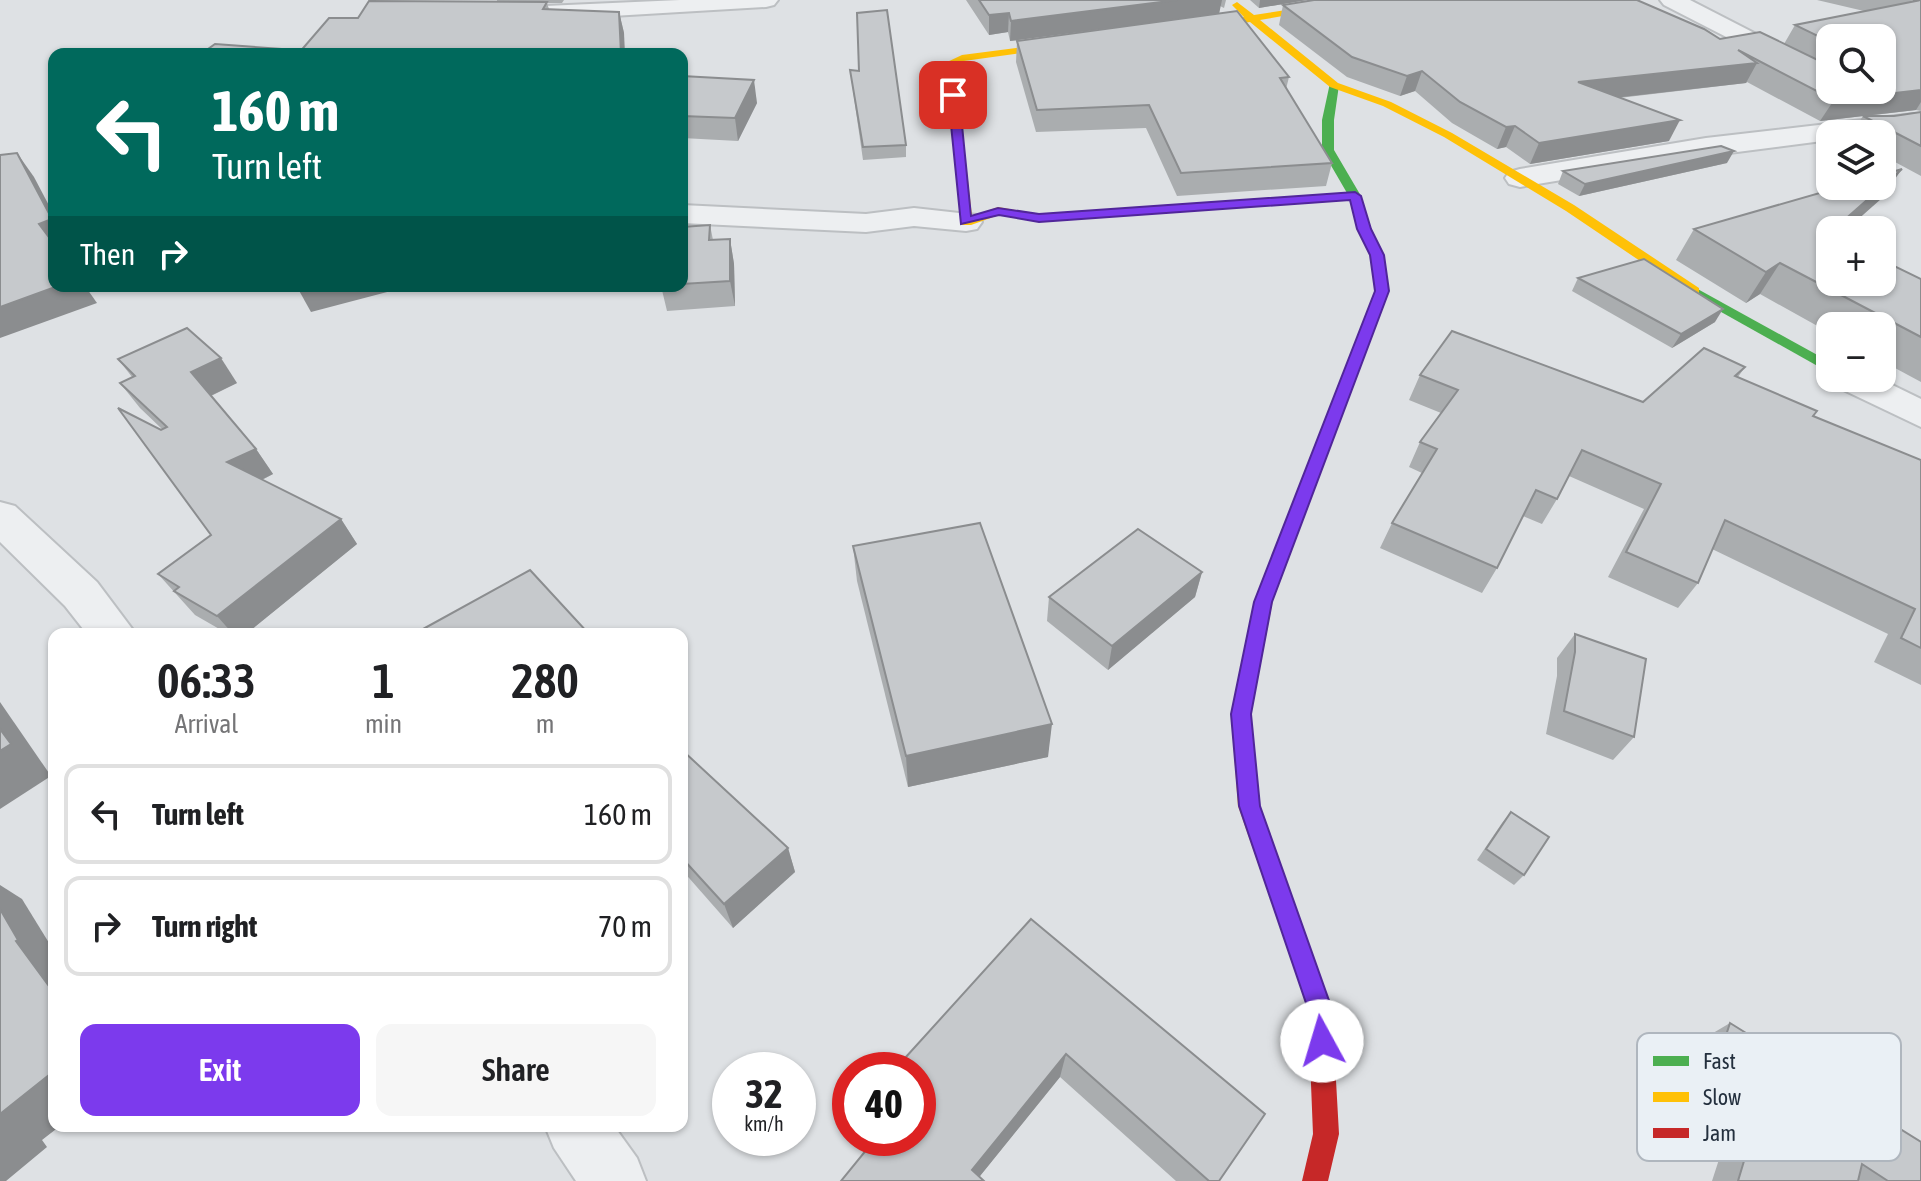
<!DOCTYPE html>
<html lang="en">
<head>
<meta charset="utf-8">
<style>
	body { margin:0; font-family:"Asap Condensed",sans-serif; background:#f6f6f6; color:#202124; height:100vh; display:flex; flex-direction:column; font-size:30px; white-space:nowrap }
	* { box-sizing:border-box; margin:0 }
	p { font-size:26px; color:#757577 }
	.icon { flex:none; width:44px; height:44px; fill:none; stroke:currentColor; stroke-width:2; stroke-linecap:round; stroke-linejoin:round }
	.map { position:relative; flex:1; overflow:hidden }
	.side { position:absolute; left:48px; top:628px; width:640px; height:504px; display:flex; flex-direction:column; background:#fff; border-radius:16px; box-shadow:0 2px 6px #0004 }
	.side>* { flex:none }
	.banner { position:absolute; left:48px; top:48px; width:640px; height:244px; border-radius:16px; box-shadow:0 2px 6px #0004; background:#00695c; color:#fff; overflow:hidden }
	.fabs { position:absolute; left:1816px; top:24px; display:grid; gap:16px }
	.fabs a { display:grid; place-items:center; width:80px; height:80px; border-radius:16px; background:#fff; box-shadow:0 2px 6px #0004; font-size:40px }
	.speed { position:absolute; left:712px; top:1052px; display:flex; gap:16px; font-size:40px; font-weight:700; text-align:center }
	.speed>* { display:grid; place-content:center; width:104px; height:104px; border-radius:50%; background:#fff; box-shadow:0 2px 6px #0004; line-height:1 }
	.speed small { font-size:20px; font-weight:400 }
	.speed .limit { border:12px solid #d22; background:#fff; color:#111 }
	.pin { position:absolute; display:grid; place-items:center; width:68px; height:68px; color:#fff; margin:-34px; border-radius:16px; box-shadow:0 4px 12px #0006 }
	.me { position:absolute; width:88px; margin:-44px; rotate:354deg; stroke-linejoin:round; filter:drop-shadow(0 0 6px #0008) }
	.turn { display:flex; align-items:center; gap:28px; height:168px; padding:0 32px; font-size:36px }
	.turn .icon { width:104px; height:104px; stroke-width:2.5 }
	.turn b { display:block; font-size:56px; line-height:68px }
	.then { display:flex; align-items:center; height:76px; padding:0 32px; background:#0003; gap:16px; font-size:30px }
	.eta { display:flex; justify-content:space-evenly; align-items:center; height:136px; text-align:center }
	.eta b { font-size:48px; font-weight:600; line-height:56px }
	.cta { display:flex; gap:16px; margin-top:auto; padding:16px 32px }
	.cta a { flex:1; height:92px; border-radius:16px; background:#7c3aed; color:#fff; font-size:32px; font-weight:600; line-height:92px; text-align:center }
	.cta a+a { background:#f6f6f6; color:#202124 }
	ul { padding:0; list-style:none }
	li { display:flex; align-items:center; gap:24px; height:100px; margin:0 16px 12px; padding:0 16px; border:4px solid #e0e0e0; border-radius:16px }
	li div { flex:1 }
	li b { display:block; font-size:30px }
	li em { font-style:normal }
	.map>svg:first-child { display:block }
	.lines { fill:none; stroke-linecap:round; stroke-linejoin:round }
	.street-casing { stroke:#bcbfc2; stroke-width:4 }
	.street { fill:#edeff1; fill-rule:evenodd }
	.fast { fill:#4caf50; fill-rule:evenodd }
	.slow { fill:#ffc107; fill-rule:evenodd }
	.jam { fill:#c62828; fill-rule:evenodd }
	.wall { fill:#aaadaf; fill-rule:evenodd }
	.shaded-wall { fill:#8b8d8f }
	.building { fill:#c6c9cc; stroke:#8b8d8f; stroke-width:2 }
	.route { fill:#7c3aed; stroke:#51269a; stroke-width:2 }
	.key { fill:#eaf0f5; stroke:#afb6be; stroke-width:2 }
	.key-label { font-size:22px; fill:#24303e }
</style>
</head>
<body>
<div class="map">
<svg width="1921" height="1181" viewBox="0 0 1921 1181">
	<rect width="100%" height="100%" fill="#dee1e4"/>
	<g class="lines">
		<!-- street casing -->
		<g class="street-casing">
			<g id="street">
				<polygon points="680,0 778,0 774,5 766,7 545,20 536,18 533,13 536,8 545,6"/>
				<polygon points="1660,0 1690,0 1830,72 1830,90 1664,5"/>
				<polygon points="1913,114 1921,116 1921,128 1882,134 1830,134 1830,140 1706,156 1520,187 1509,184 1505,178 1509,172 1520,169 1706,138"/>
				<polygon points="682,205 866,214 914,208 977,215 982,222 977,229 966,231 914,226 866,232 682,223"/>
				<polygon points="1830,378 1878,378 1921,399 1921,427 1835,386"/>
				<polygon points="0,502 15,506 97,582 136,634 87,634 65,606 0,542"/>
				<polygon points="545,1126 614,1126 637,1158 646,1181 576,1181 554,1148"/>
			</g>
		</g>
		<!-- street -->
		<use href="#street" class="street"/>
		<!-- fast -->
		<g class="fast">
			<polygon points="1330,83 1339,85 1334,120 1334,150 1361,196 1370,229 1384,255 1389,291 1273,600 1270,605 1258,605 1255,600 1375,291 1370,255 1358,229 1350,200 1167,213 1161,209 1167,205 1347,193 1322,150 1322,120"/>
			<polygon points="1694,287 1830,362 1830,373 1689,294 1687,291"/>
		</g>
		<!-- slow -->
		<g class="slow">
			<polygon points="1350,0 1373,0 1260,20 1338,83 1391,102 1452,133 1574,205 1699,288 1699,294 1689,294 1566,211 1444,137 1383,106 1330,87 1250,22 1184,32 1179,29 1244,17 1232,5 1237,2 1254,15"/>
			<polygon points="1077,40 1081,41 1081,45 964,61 955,65 972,216 998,207 1039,214 1167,205 1173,209 1167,213 1039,222 999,215 971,225 961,225 945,63 962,55"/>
			<polygon points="1264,593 1270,595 1273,600 1251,714 1260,806 1300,921 1297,929 1289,932 1281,929 1278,921 1238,806 1231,714 1255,600 1258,595"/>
		</g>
		<!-- jam -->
		<polygon class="jam" points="1289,910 1297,913 1332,1009 1339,1134 1328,1181 1302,1181 1313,1134 1308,1009 1278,921 1281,913"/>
	</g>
	<!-- wall -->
	<g class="wall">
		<polygon points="497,0 564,0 562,3 547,3 549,9 619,12 624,33 358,18 497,2"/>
		<polygon points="966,0 1226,0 1224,8 1220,6 1219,13 1289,77 1286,89 1332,163 1326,186 1177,196 1146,128 1036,132 1016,62 1017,41 1154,22 1010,41 1008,32 989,35"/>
		<polygon points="1250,0 1307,0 1259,8"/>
		<path d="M1817,0H1921V111L1916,110L1866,116H1894L1921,112V176L1882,155V134H1851L1863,116L1820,121L1747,82L1746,83L1619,98L1669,141L1530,164L1506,147L1497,149L1452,123L1415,91L1400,96L1347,77L1279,25L1283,5L1784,44L1795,25L1864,11ZM1830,38H1882L1830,90Z"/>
		<polygon points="850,70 906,145 906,157 863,160"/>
		<polygon points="682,76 757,103 738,141 682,138"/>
		<polygon points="1727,163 1579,196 1558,184 1563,171"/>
		<polygon points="1881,199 1830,230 1830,282 1921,279 1921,382 1882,361 1882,326 1830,326 1830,333 1760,294 1746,303 1676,260 1694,229"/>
		<polygon points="710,225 713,240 730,239 734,264 735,306 667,311 661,286 682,286 682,227"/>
		<polygon points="1578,278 1715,322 1672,348 1572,291"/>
		<polygon points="118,359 237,383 211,396 256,449 273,474 262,480 341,519 357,544 246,634 228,634 195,615 158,574 211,535 162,429 140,408 120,383 132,377"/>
		<polygon points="1745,367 1738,377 1813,416 1921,460 1921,685 1874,662 1888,634 1712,549 1698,583 1678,608 1608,577 1644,509 1569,476 1557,499 1542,524 1523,516 1497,568 1482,593 1380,548 1392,523 1422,473 1409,467 1420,442 1441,413 1409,400 1420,375 1643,402"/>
		<polygon points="853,546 1048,757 908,787 857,581"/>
		<polygon points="1202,572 1195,597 1108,670 1047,621 1049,597"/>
		<polygon points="1575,634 1634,737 1613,760 1546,734 1557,676 1557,658"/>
		<polygon points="682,750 788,848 795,872 733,928 682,870"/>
		<polygon points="1511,812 1524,875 1514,885 1477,860 1502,823"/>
		<polygon points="1031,919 1219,1181 1176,1181 1060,1077 979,1177 918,1138 918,1070 907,1070 905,1058"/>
		<polygon points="1730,1023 1921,1181 1712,1181 1724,1144 1677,1114 1703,1039"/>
	</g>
	<!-- shaded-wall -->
	<g class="shaded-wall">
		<polygon points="1177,0 1222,0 1219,14 1010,41 1011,21"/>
		<polygon points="1260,0 1307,0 1259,8"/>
		<polygon points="619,12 624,33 625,54 621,54"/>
		<polygon points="1009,13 1008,32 989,35 989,15"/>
		<polygon points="1757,63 1746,83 1569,103 1578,82"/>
		<polygon points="1422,71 1415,91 1400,96 1407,76"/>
		<polygon points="754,80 757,103 738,141 735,118"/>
		<polygon points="1921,90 1921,102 1916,110 1820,121 1834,100"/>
		<polygon points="1680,120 1669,141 1530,164 1539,143"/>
		<polygon points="1515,126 1506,147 1497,149 1506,127"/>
		<polygon points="1734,151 1727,163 1579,196 1585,184"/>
		<polygon points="17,153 34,177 54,215 54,244 39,224"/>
		<polygon points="1902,169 1881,199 1846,230 1833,230"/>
		<polygon points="730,239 734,264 735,306 730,281"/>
		<polygon points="1780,263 1760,294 1746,303 1766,272"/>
		<polygon points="58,286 85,286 97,303 0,338 0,307"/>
		<polygon points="300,286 410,286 311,312 297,287"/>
		<polygon points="544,286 567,286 546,289"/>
		<polygon points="1723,309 1715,322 1672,348 1681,334"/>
		<polygon points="221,358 237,383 208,397 191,372"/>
		<polygon points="256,449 273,474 245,488 227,462"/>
		<polygon points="341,519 357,544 246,634 233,634 217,616"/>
		<polygon points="1202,572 1195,597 1108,670 1112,646"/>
		<polygon points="0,702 51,776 0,809"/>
		<polygon points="1052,724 1048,757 908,787 906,756"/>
		<polygon points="788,848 795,872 733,928 724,904"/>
		<polygon points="0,885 22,899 54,951 54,993 16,941 0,909"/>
		<polygon points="1066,1054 1060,1077 976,1181 972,1170"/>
		<polygon points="54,1071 54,1126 60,1126 42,1140 47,1147 6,1181 0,1181 0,1114"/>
	</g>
	<!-- building -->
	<g class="building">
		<polygon points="979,0 1177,0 1011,21 1009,13 989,15"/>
		<polygon points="1314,0 1637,0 1704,29 1720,39 1760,32 1830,66 1830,90 1882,90 1882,38 1830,38 1830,42 1795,25 1916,1 1913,0 1921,0 1921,90 1834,100 1738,50 1757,63 1578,82 1680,120 1539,143 1515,126 1506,127 1460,102 1422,71 1407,76 1352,57 1283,5"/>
		<polygon points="369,1 547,2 543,9 619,12 621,54 298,54 329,18 358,18"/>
		<polygon points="887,10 906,145 863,147 850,70 859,71 857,13"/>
		<polygon points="1237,11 1289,77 1280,78 1332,163 1181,173 1149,105 1037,110 1017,41"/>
		<polygon points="215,44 281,49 282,54 201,54"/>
		<polygon points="682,76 754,80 735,118 682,116"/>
		<polygon points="1921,112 1921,146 1863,116 1894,116"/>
		<polygon points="1721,146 1734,151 1585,184 1563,171"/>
		<polygon points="17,153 52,219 39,224 54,244 54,286 58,286 0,307 0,155"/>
		<polygon points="1902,169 1833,230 1830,230 1830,282 1882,282 1882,260 1921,279 1921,337 1780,263 1766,272 1694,229 1844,186 1882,186 1882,175"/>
		<polygon points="710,225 709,240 730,239 730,281 682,284 682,227"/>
		<polygon points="1644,259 1723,309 1681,334 1578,278"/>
		<polygon points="187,328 221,358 191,372 256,449 227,462 341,519 217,616 174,591 179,587 158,574 211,535 118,408 161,430 167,427 120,383 135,376 118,359"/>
		<polygon points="1452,331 1643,402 1704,348 1745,367 1735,376 1817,411 1813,416 1921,460 1921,648 1901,638 1915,609 1725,520 1698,583 1626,552 1661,484 1582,450 1557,499 1536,490 1497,568 1392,523 1437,449 1420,442 1458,390 1420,375"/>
		<polygon points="980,523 1052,724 906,756 853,546"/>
		<polygon points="1138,529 1202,572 1112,646 1049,597"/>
		<polygon points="530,570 589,634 414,634"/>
		<polygon points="1575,634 1646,659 1634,737 1564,711 1575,652"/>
		<polygon points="0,729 11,744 0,751"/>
		<polygon points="682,750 788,848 724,904 682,858"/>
		<polygon points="1511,812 1549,837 1524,875 1486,849"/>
		<polygon points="0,909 18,940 16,941 54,993 54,1071 0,1114"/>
		<polygon points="1031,919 1265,1114 1219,1181 1209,1181 1066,1054 972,1170 984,1181 841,1181 876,1138 918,1138 918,1086 925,1077 905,1058"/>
		<polygon points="1730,1023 1921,1142 1921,1181 1888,1181 1862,1164 1858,1181 1738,1181 1753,1131 1705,1100"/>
	</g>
	<!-- route -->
	<polygon class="route" points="953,91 959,95 971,216 998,208 1039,214 1355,192 1361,196 1371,229 1384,255 1389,291 1272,602 1251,714 1260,806 1332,1009 1334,1041 1330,1049 1322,1053 1313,1049 1309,1041 1308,1009 1239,806 1231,714 1254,602 1375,291 1370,255 1357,229 1350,200 1039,222 999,215 961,224 948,95"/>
	<!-- legend -->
	<rect x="1637" y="1033" width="264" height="128" rx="12" class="key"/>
	<rect x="1653" y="1056" width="36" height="10" fill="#4caf50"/>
	<rect x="1653" y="1092" width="36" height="10" fill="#ffc107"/>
	<rect x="1653" y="1128" width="36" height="10" fill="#c62828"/>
	<g class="key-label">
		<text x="1703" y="1069">Fast</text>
		<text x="1703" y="1105">Slow</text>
		<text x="1703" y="1141">Jam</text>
	</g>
</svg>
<div class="fabs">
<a><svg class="icon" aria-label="search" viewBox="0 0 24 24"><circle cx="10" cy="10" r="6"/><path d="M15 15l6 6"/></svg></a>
<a><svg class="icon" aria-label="layers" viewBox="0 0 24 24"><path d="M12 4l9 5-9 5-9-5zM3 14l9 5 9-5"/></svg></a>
<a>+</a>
<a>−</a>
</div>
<div class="speed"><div>32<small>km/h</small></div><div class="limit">40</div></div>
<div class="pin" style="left:953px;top:95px;background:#d93025"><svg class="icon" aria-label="arrive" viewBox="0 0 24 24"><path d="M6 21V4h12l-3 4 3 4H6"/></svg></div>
<svg class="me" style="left:1322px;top:1041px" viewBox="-20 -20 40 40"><circle r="19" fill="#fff"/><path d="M0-13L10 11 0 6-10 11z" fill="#7c3aed"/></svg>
<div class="banner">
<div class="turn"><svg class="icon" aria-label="left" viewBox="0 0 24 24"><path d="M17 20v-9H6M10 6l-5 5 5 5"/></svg><div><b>160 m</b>Turn left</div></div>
<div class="then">Then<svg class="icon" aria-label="right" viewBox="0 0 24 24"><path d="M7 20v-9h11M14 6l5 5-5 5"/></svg></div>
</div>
<section class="side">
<div class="eta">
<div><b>06:33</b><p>Arrival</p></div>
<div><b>1</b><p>min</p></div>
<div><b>280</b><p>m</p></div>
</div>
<ul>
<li><svg class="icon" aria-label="left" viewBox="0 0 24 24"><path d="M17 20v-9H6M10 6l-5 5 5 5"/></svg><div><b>Turn left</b></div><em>160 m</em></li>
<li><svg class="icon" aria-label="right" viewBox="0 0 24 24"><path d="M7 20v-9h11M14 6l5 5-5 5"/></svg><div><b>Turn right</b></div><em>70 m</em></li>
</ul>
<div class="cta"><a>Exit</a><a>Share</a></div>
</section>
</div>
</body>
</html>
